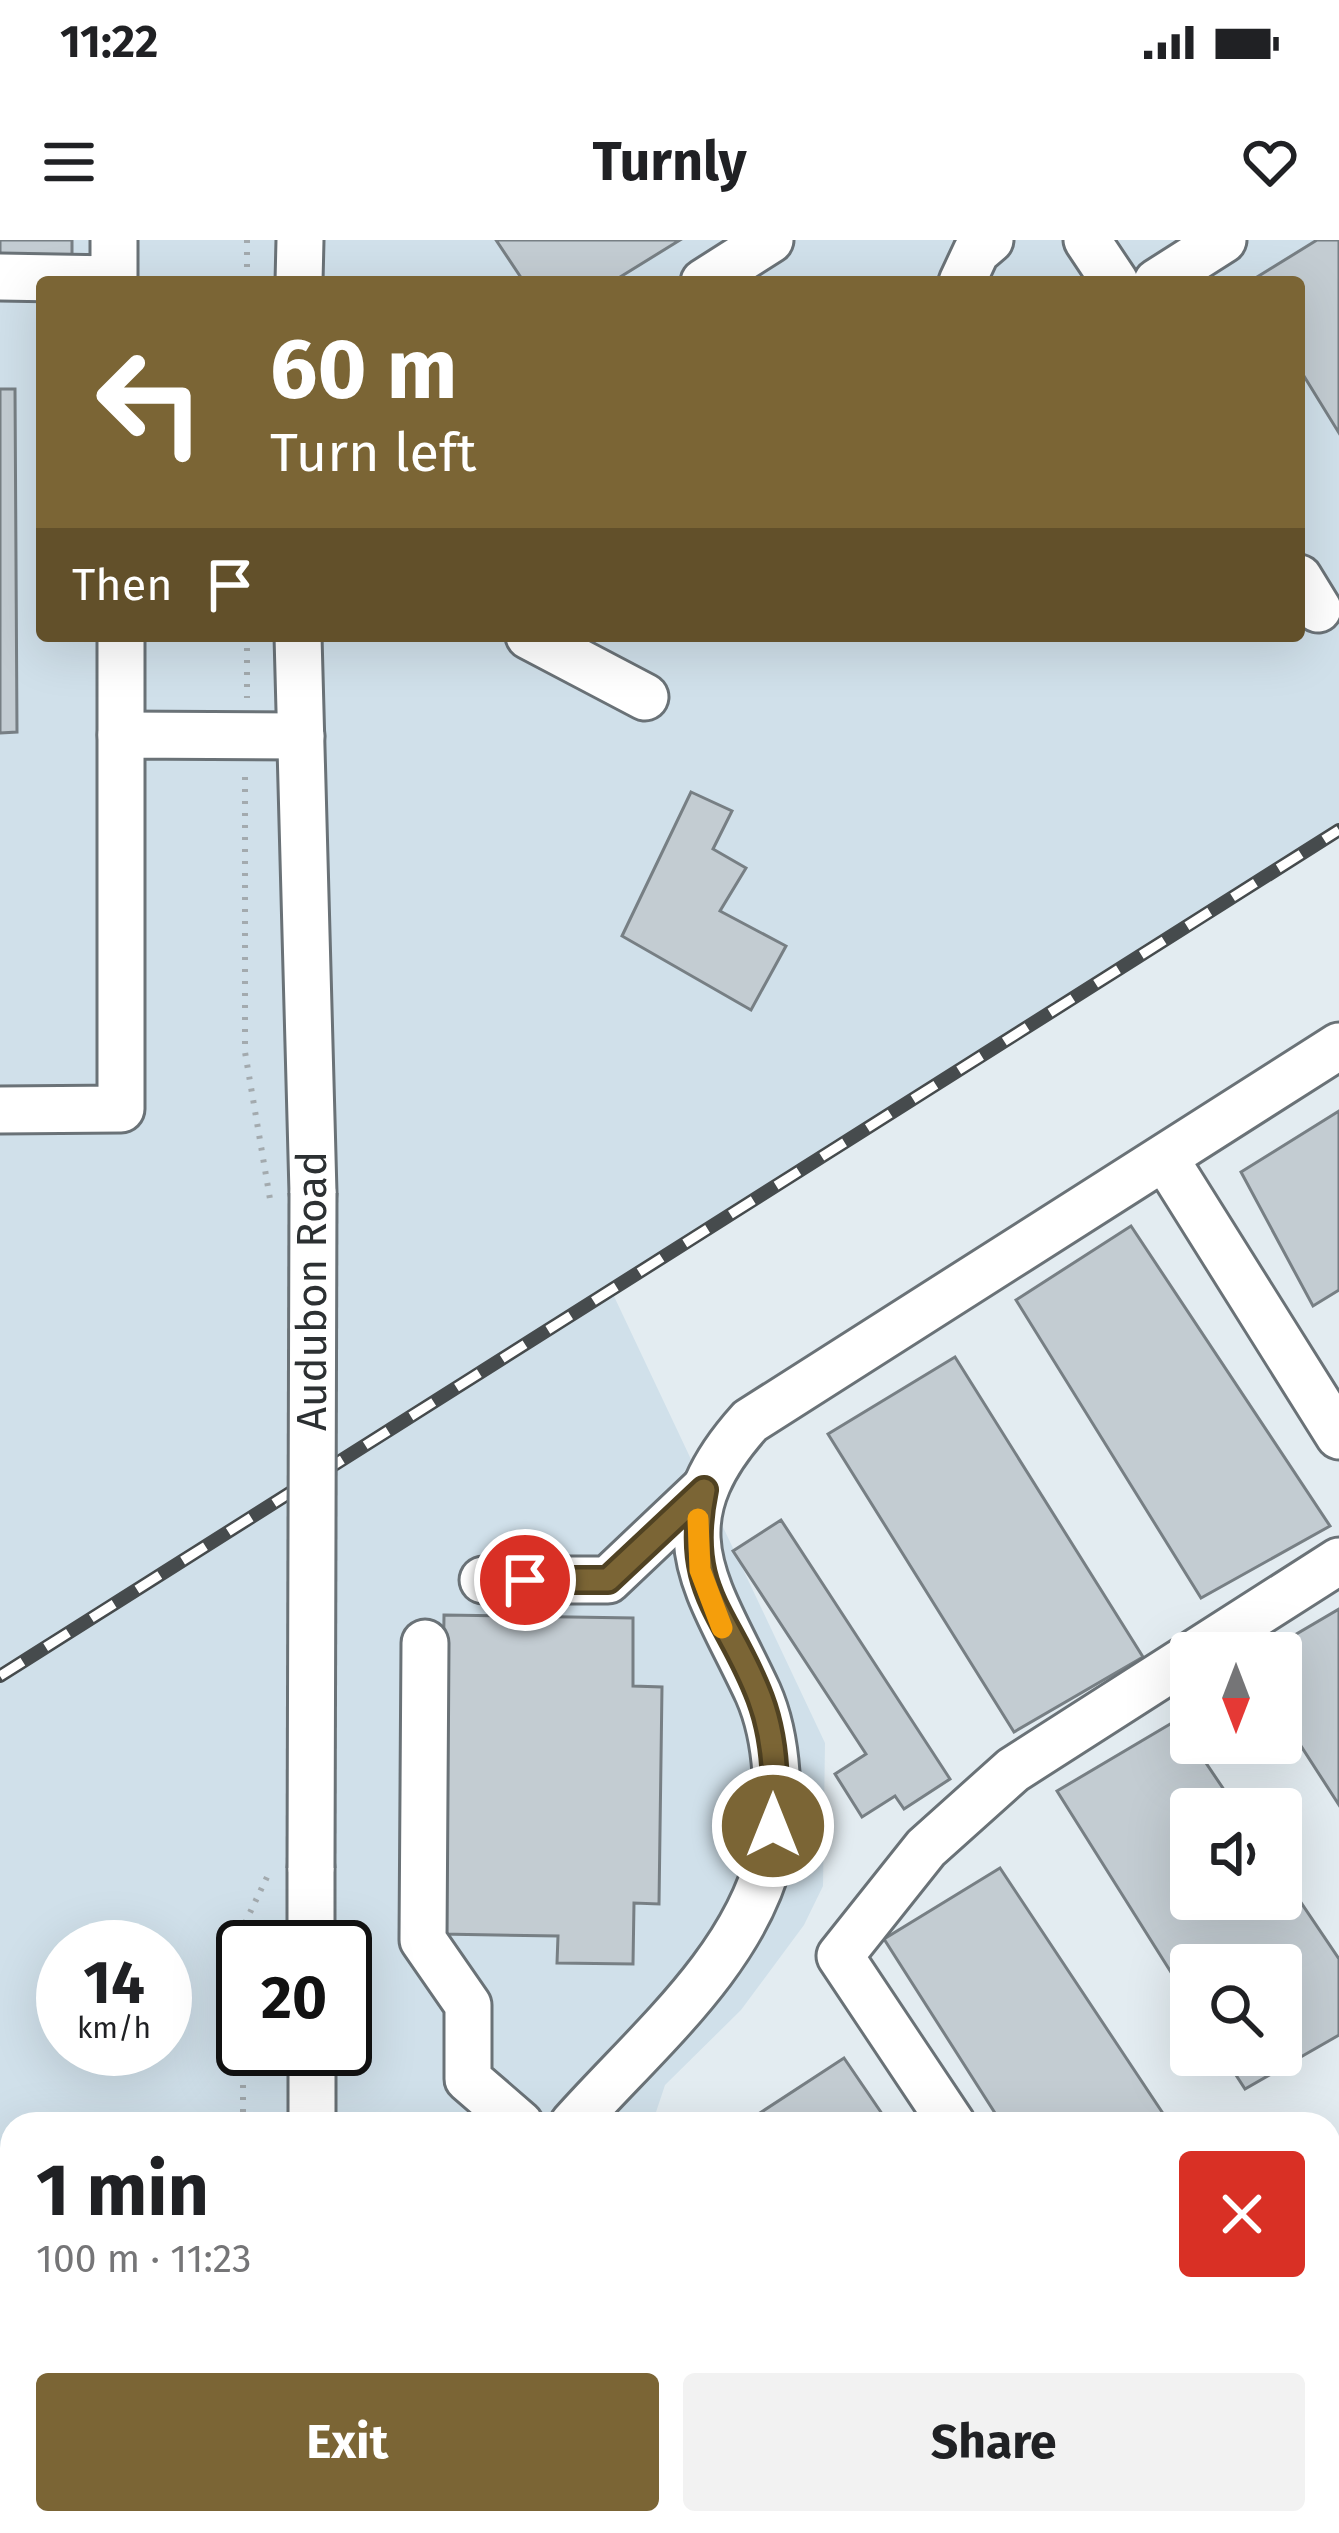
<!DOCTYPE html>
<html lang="en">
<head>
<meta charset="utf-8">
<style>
	body { margin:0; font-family:"Fira Sans",sans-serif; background:#f2f2f2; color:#202124; height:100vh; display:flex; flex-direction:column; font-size:45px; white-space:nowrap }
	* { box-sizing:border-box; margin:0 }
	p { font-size:39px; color:#757577 }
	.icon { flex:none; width:66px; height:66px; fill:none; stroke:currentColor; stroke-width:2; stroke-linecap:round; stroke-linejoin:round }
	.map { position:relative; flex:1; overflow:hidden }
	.panel { position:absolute; left:0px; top:1872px; width:1341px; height:423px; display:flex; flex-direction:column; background:#fff; border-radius:36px 36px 0 0; box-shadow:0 12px 48px #0002 }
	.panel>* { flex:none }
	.top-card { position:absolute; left:36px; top:36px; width:1269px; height:366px; border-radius:12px; box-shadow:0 12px 48px #0002; background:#7b6535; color:#fff; overflow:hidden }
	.needle { width:78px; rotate:180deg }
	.tools { position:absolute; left:1170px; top:1392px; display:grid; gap:24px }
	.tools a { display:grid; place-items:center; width:132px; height:132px; border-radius:12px; background:#fff; box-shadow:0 12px 48px #0002; font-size:60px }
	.speed { position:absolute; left:36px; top:1680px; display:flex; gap:24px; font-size:60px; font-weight:700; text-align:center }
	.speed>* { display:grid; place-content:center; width:156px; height:156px; border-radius:50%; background:#fff; box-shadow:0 12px 48px #0002; line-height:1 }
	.speed small { font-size:30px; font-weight:400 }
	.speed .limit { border:6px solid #111; border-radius:18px; background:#fff; color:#111 }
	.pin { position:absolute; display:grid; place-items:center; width:102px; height:102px; color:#fff; margin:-51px; border:6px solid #fff; border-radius:50%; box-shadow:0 3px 12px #0007 }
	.me { position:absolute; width:132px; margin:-66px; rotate:0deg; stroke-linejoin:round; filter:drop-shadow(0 0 9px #0008) }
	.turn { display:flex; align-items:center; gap:42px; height:252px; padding:0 36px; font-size:54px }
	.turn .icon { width:156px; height:156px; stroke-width:2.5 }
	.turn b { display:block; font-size:84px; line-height:102px }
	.then { display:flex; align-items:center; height:114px; padding:0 36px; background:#0003; gap:24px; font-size:45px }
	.round { display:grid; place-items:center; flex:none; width:126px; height:126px; border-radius:12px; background:#f2f2f2 }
	.head { display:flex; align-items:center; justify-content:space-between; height:204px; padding:0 36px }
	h1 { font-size:72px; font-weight:700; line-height:90px }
	.button { display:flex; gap:24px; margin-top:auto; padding:24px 36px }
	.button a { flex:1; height:138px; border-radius:12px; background:#7b6535; color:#fff; font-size:48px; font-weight:700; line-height:138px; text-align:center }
	.button a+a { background:#f2f2f2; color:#202124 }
	.status { display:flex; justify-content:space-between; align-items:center; height:84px; padding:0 60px; background:#fff; direction:ltr }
	.status svg { height:33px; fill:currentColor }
	header { display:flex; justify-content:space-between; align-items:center; height:156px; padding:0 36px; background:#fff; font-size:54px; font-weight:700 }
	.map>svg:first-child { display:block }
	.built { fill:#d0e0ea; fill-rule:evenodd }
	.building { fill:#c3ccd2; stroke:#777f84; stroke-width:3 }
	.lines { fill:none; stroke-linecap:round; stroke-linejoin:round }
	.minor-casing { stroke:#6a7277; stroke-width:51 }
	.path { stroke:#a3aaae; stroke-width:6; stroke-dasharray:3 9; stroke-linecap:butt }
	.minor { stroke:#fff; stroke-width:45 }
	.rail-casing { stroke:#464b4d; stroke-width:14 }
	.rail { stroke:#fff; stroke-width:9; stroke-dasharray:27; stroke-linecap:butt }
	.minor-bridge-casing { stroke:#6a7277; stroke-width:51; stroke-linecap:butt }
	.minor-bridge { stroke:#fff; stroke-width:45 }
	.route-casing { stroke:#504222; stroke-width:30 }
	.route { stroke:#7b6535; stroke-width:21 }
	.slow { stroke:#f59e0b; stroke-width:21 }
	.labels { text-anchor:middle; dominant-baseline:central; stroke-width:9; stroke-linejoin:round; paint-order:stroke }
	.street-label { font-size:42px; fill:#2c3032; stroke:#fff }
</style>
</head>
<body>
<div class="status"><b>11:22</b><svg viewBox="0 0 49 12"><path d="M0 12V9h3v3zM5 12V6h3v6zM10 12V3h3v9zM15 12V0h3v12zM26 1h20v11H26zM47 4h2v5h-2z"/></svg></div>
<header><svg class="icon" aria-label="menu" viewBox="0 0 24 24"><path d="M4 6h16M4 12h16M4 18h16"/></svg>Turnly<svg class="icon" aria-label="heart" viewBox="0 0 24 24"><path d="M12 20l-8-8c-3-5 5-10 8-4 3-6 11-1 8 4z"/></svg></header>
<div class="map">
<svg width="1339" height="2293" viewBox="0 0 1339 2293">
	<rect width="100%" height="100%" fill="#e3ecf1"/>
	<!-- built -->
	<path class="built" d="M0,0H1339V590L612,1052L825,1503L823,1646L804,1685L741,1770L665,1845L652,1884H12V2283H836L842,2293H0ZM42,42H1299V396H42ZM63,1707H165V1809H63ZM243,1707H345V1809H243Z"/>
	<!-- building -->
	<g class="building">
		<rect x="0" y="0" width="72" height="15"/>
		<polygon points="496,0 680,0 612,42 524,42"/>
		<polygon points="1317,0 1339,0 1339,193 1299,128 1299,42 1249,42"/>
		<polygon points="0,149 15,149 17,492 0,493"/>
		<polygon points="691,552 732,571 713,609 746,628 720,671 786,706 751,770 622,696"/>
		<polygon points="1339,871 1339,1050 1313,1066 1241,932"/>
		<polygon points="1131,986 1330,1286 1201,1358 1016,1060"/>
		<polygon points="955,1117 1143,1417 1014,1492 828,1194"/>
		<polygon points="781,1280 950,1539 904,1569 895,1556 862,1577 835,1534 866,1514 733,1311"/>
		<polygon points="1339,1369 1339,1565 1281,1475 1281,1413 1264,1413"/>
		<polygon points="444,1375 633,1378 633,1446 662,1447 659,1664 634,1663 633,1724 557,1723 558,1696 440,1694"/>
		<polygon points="1177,1480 1237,1569 1191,1569 1191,1659 1281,1659 1281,1633 1339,1719 1339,1795 1245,1849 1223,1815 1281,1815 1281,1725 1191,1725 1191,1764 1057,1551"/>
		<polygon points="1000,1628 1170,1884 1002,1884 884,1699"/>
		<polygon points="844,1818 889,1884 743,1884"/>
		<polygon points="503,2283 717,2283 701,2293 503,2293"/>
	</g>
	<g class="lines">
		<!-- minor casing -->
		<g class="minor-casing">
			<g id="minor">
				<polyline points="1087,0 1115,42"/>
				<polyline points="0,37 114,39 114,0"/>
				<polyline points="299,42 300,0"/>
				<polyline points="704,42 770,0"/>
				<polyline points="962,42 976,12 990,0"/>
				<polyline points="1157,42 1223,0"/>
				<polyline points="1299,338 1318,369"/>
				<polyline points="121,396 121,495"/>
				<polyline points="298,396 313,953"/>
				<polyline points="529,396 645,457"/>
				<polyline points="0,870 121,869 121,495 301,496"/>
				<polyline points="1166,920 1339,1196"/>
				<polyline points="483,1340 608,1340 704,1249"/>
				<polyline points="425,1403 423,1700 468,1765 468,1839 520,1884"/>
				<polyline points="1195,1413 1339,1321"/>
				<polyline points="311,1628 311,1707"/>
				<polyline points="312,1809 312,1884"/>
				<path d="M573,1884C644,1804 744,1722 770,1615C782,1567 778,1498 758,1453C708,1345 654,1288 750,1181L1339,806"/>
				<polyline points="952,1884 840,1716 926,1608 1013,1530 1191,1416"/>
				<polyline points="307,2293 307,2283"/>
				<polyline points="462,2293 462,2283"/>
			</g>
		</g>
		<!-- path -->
		<g class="path">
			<polyline points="247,0 247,42"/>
			<polyline points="247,396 247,458"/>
			<polyline points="245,537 245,812 270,959"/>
			<polyline points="244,1707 244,1685 268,1635"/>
			<polyline points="243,1884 243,1735"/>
			<polyline points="240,2293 240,2283"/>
		</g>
		<!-- minor -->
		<use href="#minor" class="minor"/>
		<!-- rail casing -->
		<g class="rail-casing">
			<polyline id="rail" points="0,1436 1339,590"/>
		</g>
		<!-- rail -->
		<use href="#rail" class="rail"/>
		<!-- minor-bridge casing -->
		<g class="minor-bridge-casing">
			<polyline id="minor-bridge" points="311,1628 313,953"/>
		</g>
		<!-- minor-bridge -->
		<use href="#minor-bridge" class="minor-bridge"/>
	</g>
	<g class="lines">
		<!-- route casing -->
		<g class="route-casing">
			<path id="route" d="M525,1340H608L704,1250C683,1352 728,1373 760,1458C775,1498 777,1544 773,1586"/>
		</g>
		<!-- route -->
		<use href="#route" class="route"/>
		<!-- slow -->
		<polyline class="slow" points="698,1279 700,1330 722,1388"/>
	</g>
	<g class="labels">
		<!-- street labels -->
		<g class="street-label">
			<text transform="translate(312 1051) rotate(-90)">Audubon Road</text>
		</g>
	</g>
</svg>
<div class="tools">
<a><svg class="needle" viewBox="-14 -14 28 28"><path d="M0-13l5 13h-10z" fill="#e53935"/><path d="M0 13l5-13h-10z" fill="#757577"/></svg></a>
<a><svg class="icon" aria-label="sound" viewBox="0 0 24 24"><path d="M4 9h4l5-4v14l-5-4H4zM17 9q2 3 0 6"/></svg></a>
<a><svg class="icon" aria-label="search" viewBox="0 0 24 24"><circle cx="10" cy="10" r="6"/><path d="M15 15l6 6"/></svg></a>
</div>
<div class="speed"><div>14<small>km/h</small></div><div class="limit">20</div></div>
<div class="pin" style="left:525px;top:1340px;background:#d93025"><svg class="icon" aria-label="arrive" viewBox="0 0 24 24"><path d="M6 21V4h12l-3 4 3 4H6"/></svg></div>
<svg class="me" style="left:773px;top:1586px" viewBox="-20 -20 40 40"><circle r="17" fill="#7b6535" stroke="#fff" stroke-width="3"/><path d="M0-11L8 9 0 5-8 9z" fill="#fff"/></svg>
<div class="top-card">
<div class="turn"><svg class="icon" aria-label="left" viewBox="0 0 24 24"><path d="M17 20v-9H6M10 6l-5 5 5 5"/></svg><div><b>60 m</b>Turn left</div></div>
<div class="then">Then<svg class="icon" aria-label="arrive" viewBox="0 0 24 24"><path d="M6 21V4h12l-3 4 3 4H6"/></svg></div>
</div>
<section class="panel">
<div class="head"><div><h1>1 min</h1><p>100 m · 11:23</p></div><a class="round" style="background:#d93025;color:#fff"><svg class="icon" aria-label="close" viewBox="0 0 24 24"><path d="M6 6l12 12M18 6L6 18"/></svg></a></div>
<div class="button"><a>Exit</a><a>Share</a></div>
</section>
</div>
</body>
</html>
